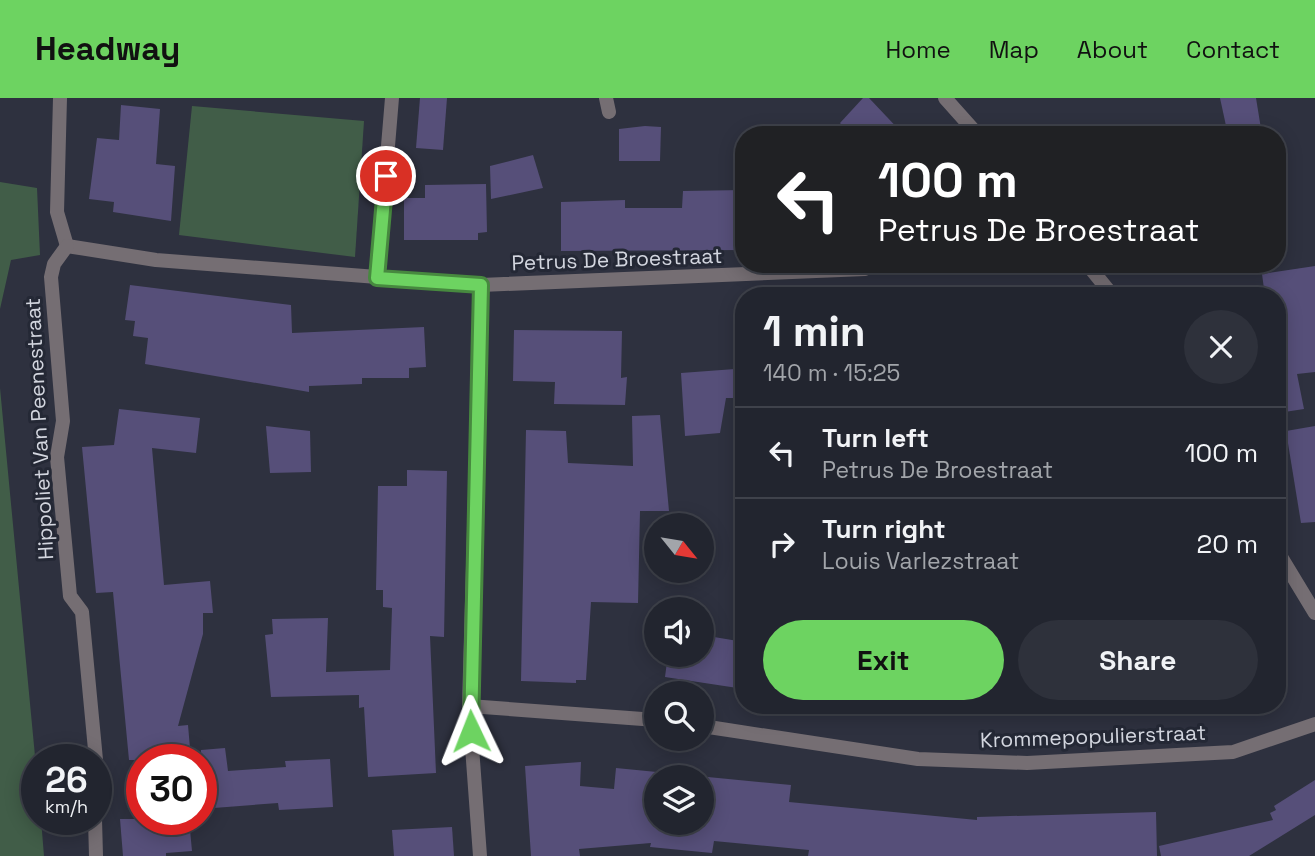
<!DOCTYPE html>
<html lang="en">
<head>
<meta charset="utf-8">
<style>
	body { margin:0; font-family:"Space Grotesk",sans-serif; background:#2e313b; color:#f1f3f6; height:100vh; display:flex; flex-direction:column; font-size:26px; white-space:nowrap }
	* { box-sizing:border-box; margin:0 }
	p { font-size:23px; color:#a2a5aa }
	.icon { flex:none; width:38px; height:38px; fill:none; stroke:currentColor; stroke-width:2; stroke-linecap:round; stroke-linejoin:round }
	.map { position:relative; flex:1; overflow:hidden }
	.sheet { position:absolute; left:735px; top:189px; width:551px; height:427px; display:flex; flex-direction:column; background:#22252f; border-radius:28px; box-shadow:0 4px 18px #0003,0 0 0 2px #3f424b }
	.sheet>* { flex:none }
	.top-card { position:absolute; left:735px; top:28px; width:551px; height:147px; border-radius:28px; box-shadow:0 4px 18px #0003,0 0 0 2px #3f424b; background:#202124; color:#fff; overflow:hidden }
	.needle { width:46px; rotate:120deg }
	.controls { position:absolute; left:644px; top:415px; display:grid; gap:14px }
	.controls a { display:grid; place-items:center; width:70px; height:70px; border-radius:50%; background:#22252f; box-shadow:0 4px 18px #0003,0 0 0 2px #3f424b; font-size:35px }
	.speed { position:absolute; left:21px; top:646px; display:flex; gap:14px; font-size:35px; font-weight:700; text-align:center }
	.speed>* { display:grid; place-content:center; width:91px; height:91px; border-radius:50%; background:#22252f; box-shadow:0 4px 18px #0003,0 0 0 2px #3f424b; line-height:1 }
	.speed small { font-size:18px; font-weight:400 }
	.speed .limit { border:10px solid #d22; background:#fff; color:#111 }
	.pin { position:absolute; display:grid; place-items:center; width:60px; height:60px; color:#fff; margin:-30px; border:4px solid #fff; border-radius:50%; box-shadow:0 2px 7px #0007 }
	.me { position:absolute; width:77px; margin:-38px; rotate:358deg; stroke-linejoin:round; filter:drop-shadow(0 0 5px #0008) }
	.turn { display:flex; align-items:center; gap:24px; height:147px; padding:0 28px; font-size:32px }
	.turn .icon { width:91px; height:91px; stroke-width:2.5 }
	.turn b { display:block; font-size:49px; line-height:60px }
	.round { display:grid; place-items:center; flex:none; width:74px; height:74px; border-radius:37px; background:#2e313b }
	.head { display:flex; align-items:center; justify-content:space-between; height:119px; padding:0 28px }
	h1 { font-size:42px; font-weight:700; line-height:52px }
	.cta { display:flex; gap:14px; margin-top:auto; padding:14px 28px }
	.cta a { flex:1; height:80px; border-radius:42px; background:#6dd361; color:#111; font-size:28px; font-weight:700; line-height:80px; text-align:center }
	.cta a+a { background:#2e313b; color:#f1f3f6 }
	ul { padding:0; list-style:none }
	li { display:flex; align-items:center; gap:21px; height:91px; padding:0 28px; border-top:2px solid #3f424b }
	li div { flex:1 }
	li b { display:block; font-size:26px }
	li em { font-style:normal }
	header { display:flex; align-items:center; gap:42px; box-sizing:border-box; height:98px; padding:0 35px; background:#6dd361; color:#111 }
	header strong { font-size:33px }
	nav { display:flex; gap:38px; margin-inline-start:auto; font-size:24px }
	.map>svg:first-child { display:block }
	.green { fill:#415d48 }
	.building { fill:#564f79; fill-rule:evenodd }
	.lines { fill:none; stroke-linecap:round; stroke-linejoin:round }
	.lane { stroke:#756e73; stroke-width:14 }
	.street { stroke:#756e73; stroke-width:14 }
	.route-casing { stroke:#47893f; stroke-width:18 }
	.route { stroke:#6dd361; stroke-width:12 }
	.labels { text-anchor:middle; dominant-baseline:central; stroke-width:6; stroke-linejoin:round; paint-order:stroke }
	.street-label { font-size:21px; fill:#d3d6df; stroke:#242835 }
</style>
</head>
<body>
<header>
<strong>Headway</strong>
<nav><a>Home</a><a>Map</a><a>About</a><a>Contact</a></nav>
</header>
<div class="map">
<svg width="1315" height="758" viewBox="0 0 1315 758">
	<rect width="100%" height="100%" fill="#2e313f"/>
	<!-- green -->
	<g class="green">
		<polygon points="192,8 364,23 355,159 179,137"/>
		<polygon points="0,84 37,90 40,157 11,162 0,211"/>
		<polygon points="0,290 37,679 37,721 41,721 44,758 0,758"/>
	</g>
	<!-- building -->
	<g class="building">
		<polygon points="420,0 447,0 443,52 416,50"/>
		<polygon points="863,0 869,0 904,37 850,37 840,25"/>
		<polygon points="1220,0 1256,0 1262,37 1228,37"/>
		<polygon points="121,7 160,11 156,66 175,68 171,123 113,114 114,104 89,101 97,40 119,42"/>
		<polygon points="645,28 661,29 660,63 619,63 619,31"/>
		<polygon points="533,57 543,90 491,101 490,68"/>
		<polygon points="486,86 487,134 478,135 478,142 404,142 404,100 425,100 425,87"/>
		<polygon points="744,92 744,152 561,153 561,104 625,102 625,110 682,110 683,93"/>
		<polygon points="1315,168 1315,274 1297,276 1304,311 1278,315 1278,198 1265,198 1262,176"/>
		<polygon points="130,187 291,207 292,235 424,229 426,269 409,270 409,280 362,280 362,286 309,288 309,294 145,266 148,240 133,238 135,223 125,222"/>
		<polygon points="514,232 622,233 621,280 627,279 625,307 554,306 555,284 513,283"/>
		<polygon points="735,271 737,300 726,300 720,335 685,338 681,275"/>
		<polygon points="119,311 200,320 196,355 152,350 164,487 210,483 213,515 203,515 203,536 178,628 188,627 191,662 129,662 113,494 96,495 82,349 114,347"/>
		<polygon points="660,317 669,413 640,413 638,505 591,504 586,582 576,582 576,585 521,583 526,332 566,333 568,365 633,368 632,318"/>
		<polygon points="266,328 310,333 311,374 270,375"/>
		<polygon points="1315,328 1315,424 1301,425 1286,333"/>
		<polygon points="407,372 447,373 444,539 430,538 436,675 368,679 364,609 359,610 359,597 271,599 265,537 273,536 272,521 328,520 326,574 390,572 392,510 383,509 383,492 376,492 378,388 407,388"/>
		<polygon points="702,537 744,544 744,591 665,579 668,556 702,556"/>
		<polygon points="225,650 228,673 286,669 285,663 330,661 333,709 279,712 278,705 201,711 201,652"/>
		<path d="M581,664L580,688L614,691L616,670L791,687L789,704L977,722V719L1156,714L1157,758H808L809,752L714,743L712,755L650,749L651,745L579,751L580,758H531L525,668ZM656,679H702V724H656Z"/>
		<polygon points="1315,682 1315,717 1249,758 1161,758 1159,748 1273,722 1270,715 1276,712 1274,708"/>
		<polygon points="120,721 189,721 192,753 166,755 166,758 123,758"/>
		<polygon points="452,729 454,758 394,758 392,732"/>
	</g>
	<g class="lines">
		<!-- lane -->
		<polyline class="lane" points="606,0 609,14"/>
		<!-- street -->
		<g class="street">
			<polyline points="60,0 57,114 67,148"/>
			<polyline points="945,0 978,37"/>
			<polyline points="67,148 156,162 481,187 865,171 876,166"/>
			<polyline points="67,148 54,166 51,179 63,323 57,359 70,498 82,514 96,662"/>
			<polyline points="1087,166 1113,198"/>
			<polyline points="377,180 392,0"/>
			<polyline points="1278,454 1315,515"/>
			<polyline points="469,608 656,622"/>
			<polyline points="702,628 918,661 1027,665 1233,654 1315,626"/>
			<polyline points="96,667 100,704 96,717"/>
			<polyline points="95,721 96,758"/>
			<polyline points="480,758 469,608 481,187"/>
		</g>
	</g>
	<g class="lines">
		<!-- route casing -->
		<g class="route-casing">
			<polyline id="route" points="386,78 377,180 481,187 471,633"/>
		</g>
		<!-- route -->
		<use href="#route" class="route"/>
	</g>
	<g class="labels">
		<!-- street labels -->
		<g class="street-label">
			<text transform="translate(617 161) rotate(-2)">Petrus De Broestraat</text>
			<text transform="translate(39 331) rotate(-93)">Hippoliet Van Peenestraat</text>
			<text transform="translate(1093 638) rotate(-2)">Krommepopulierstraat</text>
		</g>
	</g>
</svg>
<div class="controls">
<a><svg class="needle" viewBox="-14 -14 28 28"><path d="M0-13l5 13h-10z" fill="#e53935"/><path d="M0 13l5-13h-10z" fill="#a2a5aa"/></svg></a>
<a><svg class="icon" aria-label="sound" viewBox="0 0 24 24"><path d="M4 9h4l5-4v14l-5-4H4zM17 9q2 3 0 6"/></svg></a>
<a><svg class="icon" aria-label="search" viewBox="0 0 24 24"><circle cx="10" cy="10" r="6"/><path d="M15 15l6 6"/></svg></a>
<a><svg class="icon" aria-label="layers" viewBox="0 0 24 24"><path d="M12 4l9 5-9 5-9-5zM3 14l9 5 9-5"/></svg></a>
</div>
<div class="speed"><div>26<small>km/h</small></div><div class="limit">30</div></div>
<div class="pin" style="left:386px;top:78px;background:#d93025"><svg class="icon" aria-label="arrive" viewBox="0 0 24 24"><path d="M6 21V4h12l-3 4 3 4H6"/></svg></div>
<svg class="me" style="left:471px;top:633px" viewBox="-20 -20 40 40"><path d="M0-17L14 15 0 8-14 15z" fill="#6dd361" stroke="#fff" stroke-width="4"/></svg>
<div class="top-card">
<div class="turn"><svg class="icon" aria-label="left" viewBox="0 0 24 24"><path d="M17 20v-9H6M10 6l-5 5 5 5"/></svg><div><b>100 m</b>Petrus De Broestraat</div></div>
</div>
<section class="sheet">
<div class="head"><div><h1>1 min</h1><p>140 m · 15:25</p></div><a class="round"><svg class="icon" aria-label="close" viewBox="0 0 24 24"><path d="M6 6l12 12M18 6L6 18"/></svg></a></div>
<ul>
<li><svg class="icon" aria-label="left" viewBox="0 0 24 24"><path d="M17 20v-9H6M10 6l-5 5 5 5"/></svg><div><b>Turn left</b><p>Petrus De Broestraat</p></div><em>100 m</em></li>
<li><svg class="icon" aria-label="right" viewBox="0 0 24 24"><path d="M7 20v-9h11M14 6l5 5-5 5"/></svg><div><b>Turn right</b><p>Louis Varlezstraat</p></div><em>20 m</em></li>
</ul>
<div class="cta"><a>Exit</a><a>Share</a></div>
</section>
</div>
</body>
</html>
